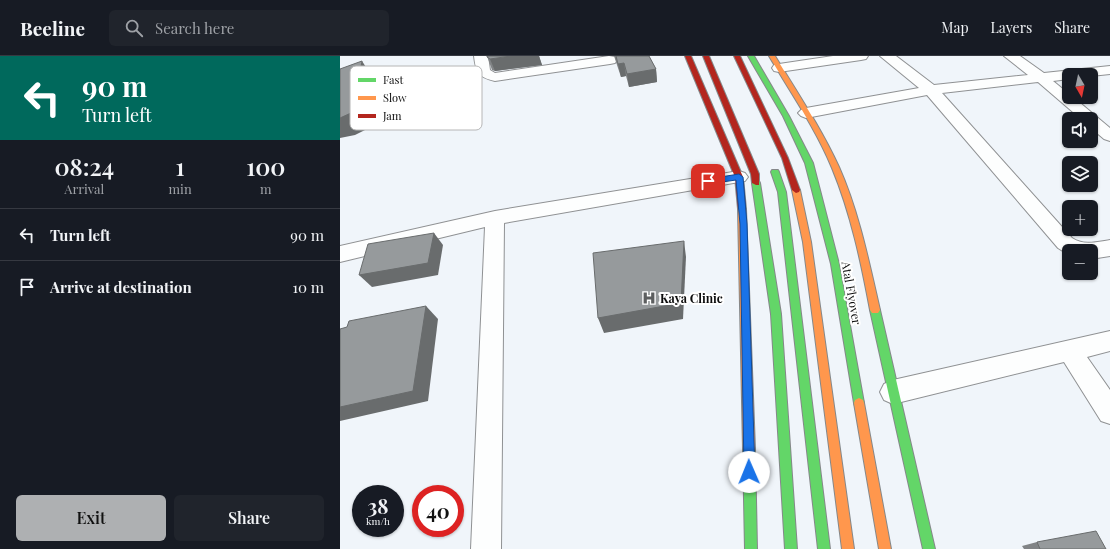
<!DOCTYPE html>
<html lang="en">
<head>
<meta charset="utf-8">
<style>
	body { margin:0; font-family:"Playfair Display",serif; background:#20242c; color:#f1f3f6; height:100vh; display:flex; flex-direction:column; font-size:15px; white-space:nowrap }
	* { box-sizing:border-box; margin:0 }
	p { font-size:13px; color:#9ea1a6 }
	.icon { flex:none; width:22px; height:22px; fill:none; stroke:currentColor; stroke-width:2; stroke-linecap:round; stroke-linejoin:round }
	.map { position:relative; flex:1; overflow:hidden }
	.sheet { display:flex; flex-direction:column; background:#171b24; width:340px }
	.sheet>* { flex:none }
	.banner { background:#00695c; color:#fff; overflow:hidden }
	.needle { width:26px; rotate:171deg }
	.controls { position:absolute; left:722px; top:12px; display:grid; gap:8px }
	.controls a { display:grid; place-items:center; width:36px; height:36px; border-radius:6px; background:#171b24; box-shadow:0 1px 3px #0004; font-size:20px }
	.speed { position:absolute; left:12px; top:429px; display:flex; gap:8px; font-size:20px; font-weight:700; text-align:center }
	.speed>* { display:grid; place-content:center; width:52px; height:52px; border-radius:50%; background:#171b24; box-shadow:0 1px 3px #0004; line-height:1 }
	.speed small { font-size:10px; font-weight:400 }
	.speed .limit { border:6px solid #d22; background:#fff; color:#111 }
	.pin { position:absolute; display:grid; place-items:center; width:34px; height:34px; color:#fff; margin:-17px; border-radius:8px; box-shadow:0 2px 6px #0006 }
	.me { position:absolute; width:44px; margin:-22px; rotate:359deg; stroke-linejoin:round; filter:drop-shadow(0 0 3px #0008) }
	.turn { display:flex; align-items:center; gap:14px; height:84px; padding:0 16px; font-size:18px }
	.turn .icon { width:52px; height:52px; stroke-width:2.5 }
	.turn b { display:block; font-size:28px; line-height:34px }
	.eta { display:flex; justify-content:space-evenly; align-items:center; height:68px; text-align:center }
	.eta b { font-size:24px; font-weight:600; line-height:28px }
	.button { display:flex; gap:8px; margin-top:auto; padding:8px 16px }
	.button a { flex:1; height:46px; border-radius:6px; background:#aeb0b2; color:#111; font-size:16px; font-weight:600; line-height:46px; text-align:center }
	.button a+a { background:#20242c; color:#f1f3f6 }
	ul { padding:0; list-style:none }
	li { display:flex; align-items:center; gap:12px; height:52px; padding:0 16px; border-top:1px solid #363941 }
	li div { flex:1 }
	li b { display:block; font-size:15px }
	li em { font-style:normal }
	header { display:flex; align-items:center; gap:24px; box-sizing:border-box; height:56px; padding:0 20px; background:#171b24; border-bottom:1px solid #363941 }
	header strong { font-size:19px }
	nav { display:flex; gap:22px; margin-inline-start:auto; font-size:14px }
	.search { width:280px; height:36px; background:#20242c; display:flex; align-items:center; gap:10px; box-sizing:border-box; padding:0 14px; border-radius:6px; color:#9ea1a6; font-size:15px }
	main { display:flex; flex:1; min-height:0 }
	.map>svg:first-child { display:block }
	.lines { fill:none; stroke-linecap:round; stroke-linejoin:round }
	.street-casing { stroke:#8f9193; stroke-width:2 }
	.fast-casing { stroke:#85888a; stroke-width:2 }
	.slow-casing { stroke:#85888a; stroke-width:2 }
	.jam-casing { stroke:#85888a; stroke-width:2 }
	.street { fill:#fdfefe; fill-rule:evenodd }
	.fast { fill:#63d668; fill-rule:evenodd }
	.slow { fill:#ff974d; fill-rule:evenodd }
	.jam { fill:#b3261e; fill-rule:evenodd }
	.wall { fill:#818486 }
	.shaded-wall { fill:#696c6d }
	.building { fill:#969a9c; stroke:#696c6d }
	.route { fill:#1a73e8; stroke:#114b97 }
	.labels { text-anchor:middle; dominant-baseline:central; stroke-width:4; stroke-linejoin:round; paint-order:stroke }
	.street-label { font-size:12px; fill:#0c0c0c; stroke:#fff }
	.poi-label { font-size:12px; font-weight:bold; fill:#0c0c0c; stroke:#fff; text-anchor:start }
	.key { fill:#fff; stroke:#b6b6b6; stroke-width:1 }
	.key-label { font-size:11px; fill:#0c0c0c }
</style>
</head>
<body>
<header>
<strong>Beeline</strong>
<div class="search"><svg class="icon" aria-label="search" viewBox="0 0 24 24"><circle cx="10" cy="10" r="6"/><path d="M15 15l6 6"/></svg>Search here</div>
<nav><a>Map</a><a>Layers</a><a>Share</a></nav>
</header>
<main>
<section class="sheet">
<div class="banner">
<div class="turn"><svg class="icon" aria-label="left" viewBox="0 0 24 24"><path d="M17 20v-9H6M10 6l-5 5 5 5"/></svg><div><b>90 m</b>Turn left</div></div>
</div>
<div class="eta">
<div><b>08:24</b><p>Arrival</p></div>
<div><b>1</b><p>min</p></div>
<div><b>100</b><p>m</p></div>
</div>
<ul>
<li><svg class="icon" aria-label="left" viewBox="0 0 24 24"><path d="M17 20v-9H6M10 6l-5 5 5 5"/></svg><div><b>Turn left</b></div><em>90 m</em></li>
<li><svg class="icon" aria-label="arrive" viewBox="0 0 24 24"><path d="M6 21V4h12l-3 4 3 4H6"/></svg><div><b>Arrive at destination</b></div><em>10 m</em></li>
</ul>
<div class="button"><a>Exit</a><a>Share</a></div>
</section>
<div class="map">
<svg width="770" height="493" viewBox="0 0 770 493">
	<rect width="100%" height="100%" fill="#f0f5fa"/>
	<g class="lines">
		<!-- street casing -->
		<g class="street-casing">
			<g id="street">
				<path d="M134,0H148L150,14L155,17L269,0L275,1L277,4L275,7L270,8L155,25C138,21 136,17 134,0Z"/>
				<polygon points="493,0 528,0 526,3 521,4 439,16 434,15 432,12 434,9 439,8"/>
				<path d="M540,0H556L594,29L688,19L664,0H680L704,17L770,10V18L751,20L729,19V23L713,25L729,38V41H733L770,72V85L764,83L751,72V63H741L698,26L602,37L732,182C744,190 757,186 770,184V200L751,203V195H729V199L718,192L587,39L466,62L461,60L458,57L461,54L466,52L579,32Z"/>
				<polygon points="399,115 405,117 408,121 405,125 164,167 161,493 131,493 145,171 0,206 0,190 155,155"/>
				<polygon points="770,275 770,295 747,301 770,334 770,368 761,365 724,306 553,348 544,344 540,336 544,328 553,324"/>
			</g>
		</g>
		<!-- fast casing -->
		<g class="fast-casing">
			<g id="fast">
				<polygon points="408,0 414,0 449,60 473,107 499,208 524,347 523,350 519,352 515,350 514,347 491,208 465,107 443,60"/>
				<polygon points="432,114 438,114 439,116 446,136 490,493 478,493 438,136 431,116"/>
				<polygon points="413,125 419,125 420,127 441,258 457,493 445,493 431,258 412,127"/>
				<polygon points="535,250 538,251 540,254 595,493 583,493 530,254 532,251"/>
				<polygon points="409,387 413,389 415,393 417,493 405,493 403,393 405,389"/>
			</g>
		</g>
		<!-- slow casing -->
		<g class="slow-casing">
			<g id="slow">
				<path d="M429,0H435C457,36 481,72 499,111C519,156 529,206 540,254L538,257H532L530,254C521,206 511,158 492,112C476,73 451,37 429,0Z"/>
				<polygon points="456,131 460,134 471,186 514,493 502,493 463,186 452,134"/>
				<polygon points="402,150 406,153 415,393 413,397 409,399 405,397 403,393 398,153"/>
				<polygon points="519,342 523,344 524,347 551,493 539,493 514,347 515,344"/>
			</g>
		</g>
		<!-- jam casing -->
		<g class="jam-casing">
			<g id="jam">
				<polygon points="345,0 351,0 403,121 406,153 405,155 402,156 398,153 395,121"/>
				<polygon points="363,0 369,0 419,118 419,129 416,129 412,127 411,118"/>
				<polygon points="394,0 400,0 448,102 460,134 459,136 456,137 452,134 442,102"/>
			</g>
		</g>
		<!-- street -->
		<use href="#street" class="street"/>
		<!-- fast -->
		<use href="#fast" class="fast"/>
		<!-- slow -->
		<use href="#slow" class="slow"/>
		<!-- jam -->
		<use href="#jam" class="jam"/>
	</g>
	<!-- wall -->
	<g class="wall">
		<polygon points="147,0 199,0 202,9 155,15 152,14"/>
		<polygon points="274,0 309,0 316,13 317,26 289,31 286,20 281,21"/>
		<polygon points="697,486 766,493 684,493 682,490"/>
	</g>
	<!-- shaded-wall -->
	<g class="shaded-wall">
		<polygon points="171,0 199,0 202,9 155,15 150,3"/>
		<polygon points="22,5 33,22 30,45 27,51 35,69 15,79 0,82 0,62"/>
		<polygon points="284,7 286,20 281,21 278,8"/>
		<polygon points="316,13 317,26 289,31 287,18"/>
		<polygon points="94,177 103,189 98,219 32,231 19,219"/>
		<polygon points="344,185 346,201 343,263 264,277 258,262"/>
		<polygon points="86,250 98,263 88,345 0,365 0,351"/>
	</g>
	<!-- building -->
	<g class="building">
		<polygon points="147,0 171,0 150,3 147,1"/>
		<polygon points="276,0 309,0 316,13 287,18 284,7 278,8"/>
		<polygon points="22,5 18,28 15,34 22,52 0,62 0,13"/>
		<polygon points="94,177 88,207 19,219 28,188"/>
		<polygon points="344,185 341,247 258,262 253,197"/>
		<polygon points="86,250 73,335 0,351 0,273 7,271 9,265"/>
		<polygon points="756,475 766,493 700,493 697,486"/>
	</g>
	<!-- route -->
	<polygon class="route" points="399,118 403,121 407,168 415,416 413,420 409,421 405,420 404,416 400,168 396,124 368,128 365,125 368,123"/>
	<!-- icons -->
	<defs>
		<g id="hospital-bare" transform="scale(1.08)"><path d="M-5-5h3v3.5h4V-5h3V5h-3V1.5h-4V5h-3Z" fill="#5c5e5f" stroke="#fff" stroke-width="2.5" paint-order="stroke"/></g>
	</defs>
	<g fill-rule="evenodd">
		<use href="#hospital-bare" x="309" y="242"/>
	</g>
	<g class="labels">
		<!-- street labels -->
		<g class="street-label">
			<text transform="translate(512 237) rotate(80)">Atal Flyover</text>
		</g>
		<!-- poi labels -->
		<g class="poi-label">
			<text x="320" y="242">Kaya Clinic</text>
		</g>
	</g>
	<!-- legend -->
	<rect x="10" y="10" width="132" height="64" rx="6" class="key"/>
	<rect x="18" y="22" width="18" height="4" fill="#63d668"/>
	<rect x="18" y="40" width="18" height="4" fill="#ff974d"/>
	<rect x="18" y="58" width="18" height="4" fill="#b3261e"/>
	<g class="key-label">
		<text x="43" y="28">Fast</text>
		<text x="43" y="46">Slow</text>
		<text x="43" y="64">Jam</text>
	</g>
</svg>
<div class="controls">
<a><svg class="needle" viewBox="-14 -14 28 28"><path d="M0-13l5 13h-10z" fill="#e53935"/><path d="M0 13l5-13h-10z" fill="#9ea1a6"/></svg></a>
<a><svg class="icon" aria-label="sound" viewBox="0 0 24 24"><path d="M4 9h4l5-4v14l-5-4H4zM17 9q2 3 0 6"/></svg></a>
<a><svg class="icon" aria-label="layers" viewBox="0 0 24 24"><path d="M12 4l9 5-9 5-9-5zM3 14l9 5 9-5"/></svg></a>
<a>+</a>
<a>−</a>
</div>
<div class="speed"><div>38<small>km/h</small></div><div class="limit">40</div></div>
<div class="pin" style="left:368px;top:125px;background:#d93025"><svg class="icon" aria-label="arrive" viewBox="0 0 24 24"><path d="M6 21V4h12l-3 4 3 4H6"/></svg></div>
<svg class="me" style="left:409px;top:416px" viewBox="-20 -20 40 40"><circle r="19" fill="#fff"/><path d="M0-13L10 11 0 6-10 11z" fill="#1a73e8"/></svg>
</div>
</main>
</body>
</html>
